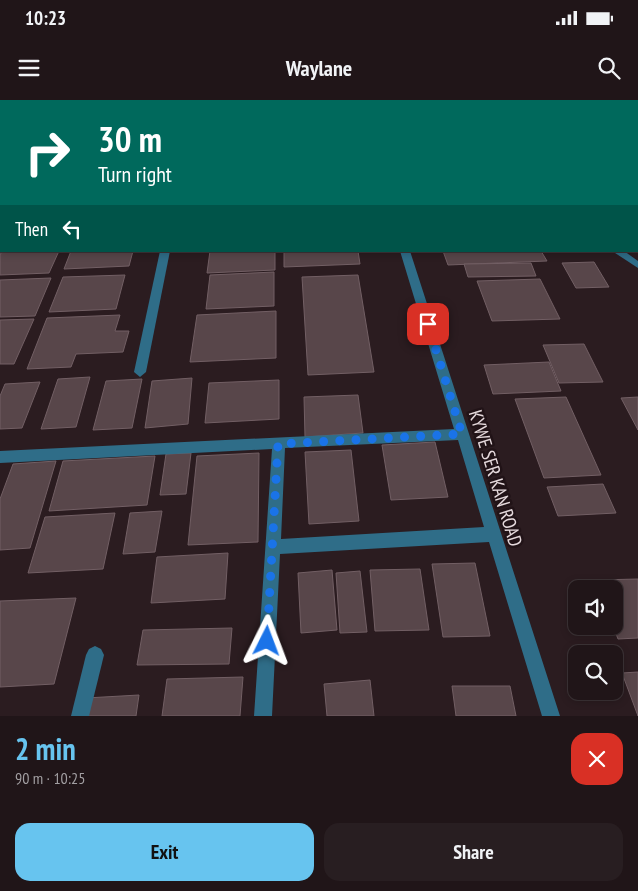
<!DOCTYPE html>
<html lang="en">
<head>
<meta charset="utf-8">
<style>
	body { margin:0; font-family:"PT Sans Narrow",sans-serif; background:#281e21; color:#f1f3f6; height:100vh; display:flex; flex-direction:column; font-size:19px; white-space:nowrap }
	* { box-sizing:border-box; margin:0 }
	p { font-size:16px; color:#a29fa2 }
	.icon { flex:none; width:28px; height:28px; fill:none; stroke:currentColor; stroke-width:2; stroke-linecap:round; stroke-linejoin:round }
	.map { position:relative; height:616px; overflow:hidden }
	.sheet { display:flex; flex-direction:column; background:#201518; flex:1 }
	.sheet>* { flex:none }
	.top-card { position:absolute; left:0px; top:0px; width:639px; height:152px; box-shadow:0 2px 8px #0003,0 0 0 1px #3d3437; background:#00695c; color:#fff; overflow:hidden }
	.tools { position:absolute; left:568px; top:480px; display:grid; gap:10px }
	.tools a { display:grid; place-items:center; width:55px; height:55px; border-radius:10px; background:#201518; box-shadow:0 2px 8px #0003,0 0 0 1px #3d3437; font-size:25px }
	.pin { position:absolute; display:grid; place-items:center; width:42px; height:42px; color:#fff; margin:-21px; border-radius:10px; box-shadow:0 2px 8px #0006 }
	.me { position:absolute; width:55px; margin:-28px; rotate:3deg; stroke-linejoin:round; filter:drop-shadow(0 0 4px #0008) }
	.turn { display:flex; align-items:center; gap:18px; height:105px; padding:0 15px; font-size:22px }
	.turn .icon { width:65px; height:65px; stroke-width:2.5 }
	.turn b { display:block; font-size:35px; line-height:42px }
	.then { display:flex; align-items:center; height:48px; padding:0 15px; background:#0003; gap:10px; font-size:19px }
	.round { display:grid; place-items:center; flex:none; width:52px; height:52px; border-radius:15px; background:#281e21 }
	.head { display:flex; align-items:center; justify-content:space-between; height:85px; padding:0 15px }
	h1 { font-size:30px; font-weight:800; line-height:38px; color:#67c4ef }
	.action { display:flex; gap:10px; margin-top:auto; padding:10px 15px }
	.action a { flex:1; height:58px; border-radius:15px; background:#67c4ef; color:#111; font-size:20px; font-weight:800; line-height:58px; text-align:center }
	.action a+a { background:#281e21; color:#f1f3f6 }
	.status { display:flex; justify-content:space-between; align-items:center; height:35px; padding:0 25px; background:#201518; direction:ltr }
	.status svg { height:14px; fill:currentColor }
	header { display:flex; justify-content:space-between; align-items:center; height:65px; padding:0 15px; background:#201518; font-size:22px; font-weight:800 }
	.map>svg:first-child { display:block }
	.building { fill:#58464a; stroke:#725f64 }
	.lines { fill:none; stroke-linecap:round; stroke-linejoin:round }
	.minor { fill:#2f6d88; fill-rule:evenodd }
	.route { stroke:#1a73e8; stroke-width:9; stroke-dasharray:0 16.2 }
	.labels { text-anchor:middle; dominant-baseline:central; stroke-width:5; stroke-linejoin:round; paint-order:stroke }
	.street-label { font-size:19px; fill:#e6dadd; stroke:#211317 }
</style>
</head>
<body>
<div class="status"><b>10:23</b><svg viewBox="0 0 49 12"><path d="M0 12V9h3v3zM5 12V6h3v6zM10 12V3h3v9zM15 12V0h3v12zM26 1h20v11H26zM47 4h2v5h-2z"/></svg></div>
<header><svg class="icon" aria-label="menu" viewBox="0 0 24 24"><path d="M4 6h16M4 12h16M4 18h16"/></svg>Waylane<svg class="icon" aria-label="search" viewBox="0 0 24 24"><circle cx="10" cy="10" r="6"/><path d="M15 15l6 6"/></svg></header>
<div class="map">
<svg width="638" height="616" viewBox="0 0 638 616">
	<rect width="100%" height="100%" fill="#2b1c20"/>
	<!-- building -->
	<g class="building">
		<polygon points="178,0 249,0 178,1"/>
		<polygon points="2,151 59,151 49,173 0,175 0,155"/>
		<polygon points="71,151 133,151 129,166 64,169"/>
		<polygon points="210,151 275,151 275,170 207,173"/>
		<polygon points="284,151 358,151 360,164 284,167"/>
		<polygon points="443,151 541,151 547,161 448,165"/>
		<polygon points="594,162 609,187 576,188 562,163"/>
		<polygon points="531,163 536,176 468,177 464,164"/>
		<polygon points="274,172 274,206 206,209 210,175"/>
		<polygon points="125,175 116,209 49,212 63,177"/>
		<polygon points="358,175 374,272 308,275 302,177"/>
		<polygon points="51,178 35,216 0,217 0,180"/>
		<polygon points="540,179 560,219 492,221 477,181"/>
		<polygon points="276,211 276,258 190,262 197,215"/>
		<polygon points="120,215 115,231 129,231 123,252 76,254 71,267 27,269 47,218"/>
		<polygon points="34,219 14,264 0,264 0,220"/>
		<polygon points="584,244 603,282 559,283 543,245"/>
		<polygon points="549,262 561,291 493,294 484,265"/>
		<polygon points="90,277 76,327 41,329 58,279"/>
		<polygon points="192,278 188,324 145,328 152,281"/>
		<polygon points="142,279 132,328 93,330 106,281"/>
		<polygon points="279,280 279,319 205,323 209,283"/>
		<polygon points="40,282 22,328 0,329 0,296 5,284"/>
		<polygon points="358,295 363,333 305,337 304,297"/>
		<polygon points="566,297 601,375 544,378 515,299"/>
		<polygon points="638,297 638,330 621,298"/>
		<polygon points="435,342 448,397 391,400 382,345"/>
		<polygon points="351,350 359,421 309,424 305,352"/>
		<polygon points="191,353 186,394 160,395 166,354"/>
		<polygon points="259,353 258,442 188,445 197,356"/>
		<polygon points="155,356 147,405 49,411 63,361"/>
		<polygon points="56,361 30,448 0,450 0,399 13,364"/>
		<polygon points="603,384 616,413 558,416 547,387"/>
		<polygon points="162,411 155,452 123,454 130,413"/>
		<polygon points="115,413 103,469 28,473 45,417"/>
		<polygon points="228,453 225,499 151,503 157,457"/>
		<polygon points="475,463 490,536 443,537 432,464"/>
		<polygon points="420,469 429,530 375,531 370,470"/>
		<polygon points="332,470 337,530 301,533 298,473"/>
		<polygon points="360,471 367,532 340,533 336,473"/>
		<polygon points="638,479 638,538 618,539 613,526 614,489 600,489 597,480"/>
		<polygon points="76,498 54,584 0,587 0,501"/>
		<polygon points="232,528 229,564 137,565 143,530"/>
		<polygon points="638,572 638,616 622,573"/>
		<polygon points="243,577 240,616 162,616 167,579"/>
		<polygon points="370,580 374,616 327,616 324,584"/>
		<polygon points="452,586 510,586 516,616 456,616"/>
		<polygon points="139,595 136,616 83,616 86,598"/>
	</g>
	<g class="lines">
		<!-- minor -->
		<g class="minor">
			<rect x="355" y="0" width="6" height="1"/>
			<rect x="539" y="0" width="6" height="1"/>
			<rect x="0" y="74" width="1" height="4"/>
			<polygon points="160,151 170,151 146,272 140,277 134,272"/>
			<path d="M400,151H410L560,616H542L489,442L280,454L272,616H254L272,349L0,363V351L454,329ZM458,340L484,427L281,439L285,348Z"/>
			<polygon points="612,151 624,151 638,161 638,168"/>
			<polygon points="95,546 101,549 104,555 89,616 71,616 86,555 89,549"/>
		</g>
	</g>
	<g class="lines">
		<!-- route -->
		<polyline class="route" points="267,541 278,344 462,334 428,224"/>
	</g>
	<g class="labels">
		<!-- street labels -->
		<g class="street-label">
			<text transform="translate(496 378) rotate(73)">KYWE SER KAN ROAD</text>
		</g>
	</g>
</svg>
<div class="tools">
<a><svg class="icon" aria-label="sound" viewBox="0 0 24 24"><path d="M4 9h4l5-4v14l-5-4H4zM17 9q2 3 0 6"/></svg></a>
<a><svg class="icon" aria-label="search" viewBox="0 0 24 24"><circle cx="10" cy="10" r="6"/><path d="M15 15l6 6"/></svg></a>
</div>
<div class="pin" style="left:428px;top:224px;background:#d93025"><svg class="icon" aria-label="arrive" viewBox="0 0 24 24"><path d="M6 21V4h12l-3 4 3 4H6"/></svg></div>
<svg class="me" style="left:267px;top:541px" viewBox="-20 -20 40 40"><path d="M0-17L14 15 0 8-14 15z" fill="#1a73e8" stroke="#fff" stroke-width="4"/></svg>
<div class="top-card">
<div class="turn"><svg class="icon" aria-label="right" viewBox="0 0 24 24"><path d="M7 20v-9h11M14 6l5 5-5 5"/></svg><div><b>30 m</b>Turn right</div></div>
<div class="then">Then<svg class="icon" aria-label="left" viewBox="0 0 24 24"><path d="M17 20v-9H6M10 6l-5 5 5 5"/></svg></div>
</div>
</div>
<section class="sheet">
<div class="head"><div><h1>2 min</h1><p>90 m · 10:25</p></div><a class="round" style="background:#d93025;color:#fff"><svg class="icon" aria-label="close" viewBox="0 0 24 24"><path d="M6 6l12 12M18 6L6 18"/></svg></a></div>
<div class="action"><a>Exit</a><a>Share</a></div>
</section>
</body>
</html>
